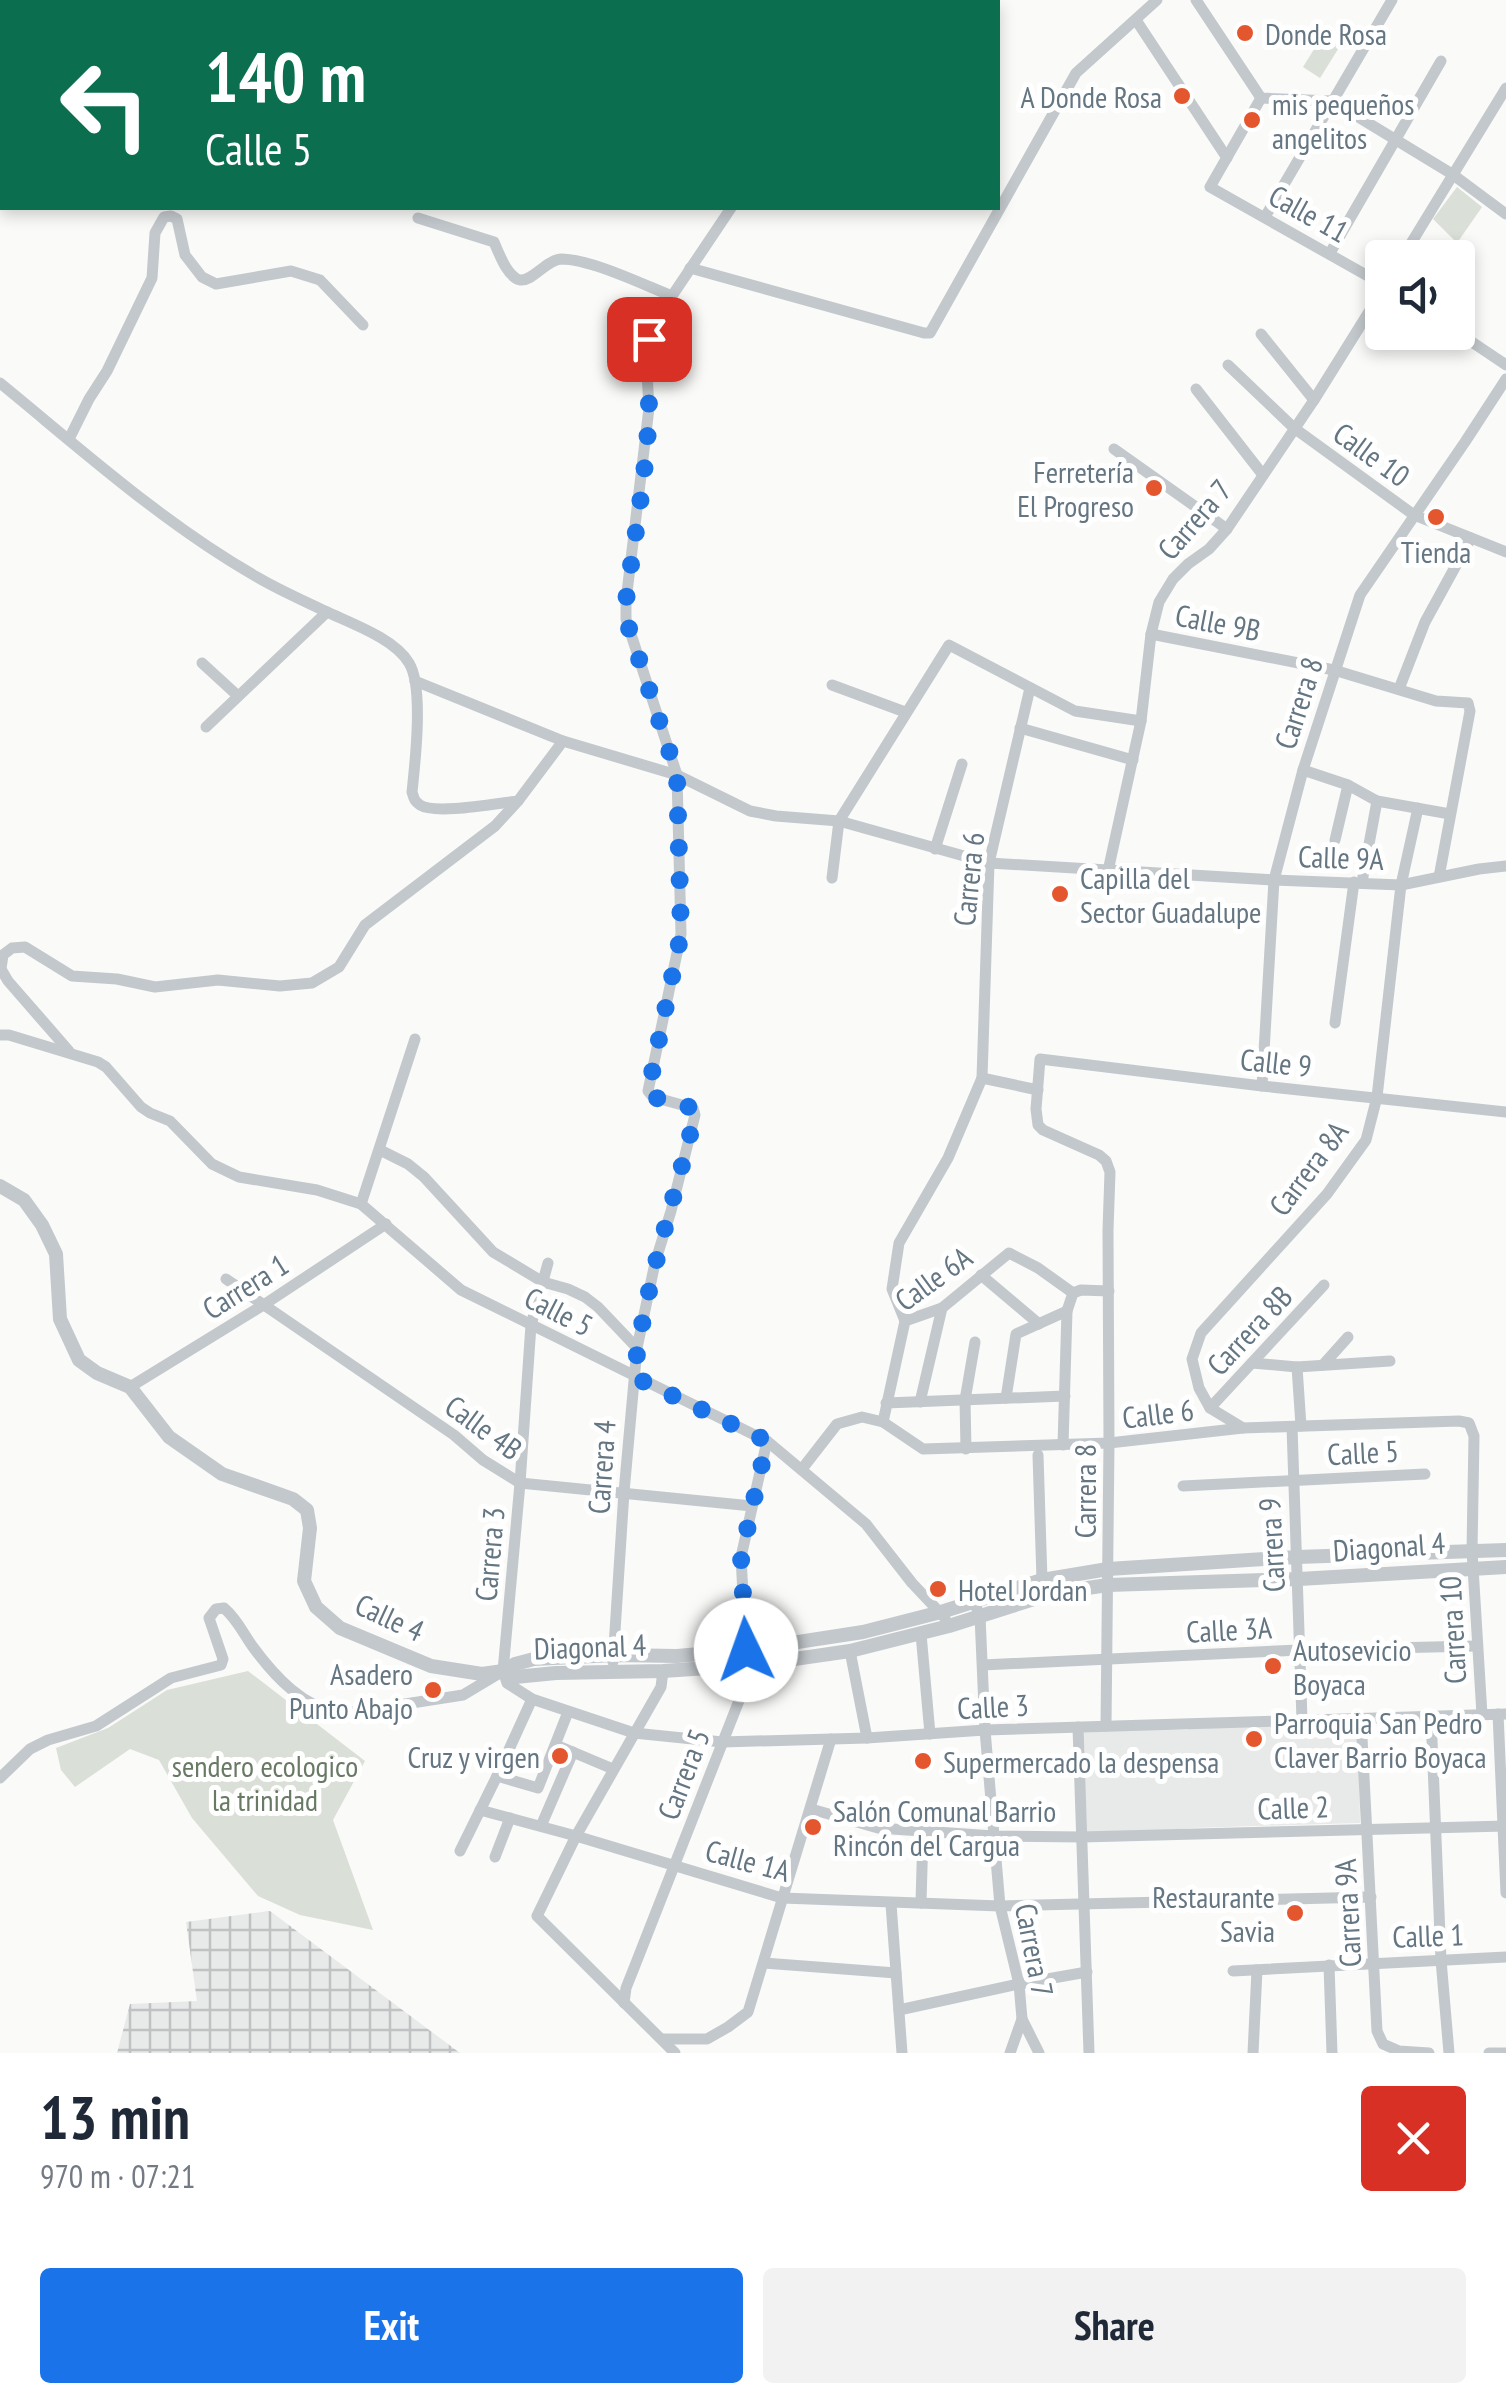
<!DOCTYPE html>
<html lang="en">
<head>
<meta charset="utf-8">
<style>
	body { margin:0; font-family:"PT Sans Narrow",sans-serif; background:#f2f2f3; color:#1f2937; height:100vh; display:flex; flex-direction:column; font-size:38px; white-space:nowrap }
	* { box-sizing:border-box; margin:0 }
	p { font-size:32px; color:#747a83 }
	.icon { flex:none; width:55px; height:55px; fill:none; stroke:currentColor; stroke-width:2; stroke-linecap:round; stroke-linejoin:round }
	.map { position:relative; height:2053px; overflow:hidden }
	.side { display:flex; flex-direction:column; background:#fff; flex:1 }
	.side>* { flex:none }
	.hud { position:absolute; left:0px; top:0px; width:1000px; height:210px; box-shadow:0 5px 15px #0003; background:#0b6e4f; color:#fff; overflow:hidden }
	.controls { position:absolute; left:1365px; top:240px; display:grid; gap:20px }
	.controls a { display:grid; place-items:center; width:110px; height:110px; border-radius:10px; background:#fff; box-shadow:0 5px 15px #0003; font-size:50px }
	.pin { position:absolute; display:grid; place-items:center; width:85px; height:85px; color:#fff; margin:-42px; border-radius:20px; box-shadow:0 5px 15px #0006 }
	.me { position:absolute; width:110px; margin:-55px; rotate:357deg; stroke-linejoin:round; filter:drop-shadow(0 0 8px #0008) }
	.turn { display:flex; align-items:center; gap:35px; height:210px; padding:0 40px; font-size:45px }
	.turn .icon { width:130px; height:130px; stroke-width:2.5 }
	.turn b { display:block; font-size:70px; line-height:85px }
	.round { display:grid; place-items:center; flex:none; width:105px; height:105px; border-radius:10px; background:#f2f2f3 }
	.summary { display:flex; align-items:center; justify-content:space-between; height:170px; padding:0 40px }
	h1 { font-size:60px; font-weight:700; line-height:75px }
	.action { display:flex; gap:20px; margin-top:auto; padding:20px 40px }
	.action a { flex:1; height:115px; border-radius:10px; background:#1a73e8; color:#fff; font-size:40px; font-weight:700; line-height:115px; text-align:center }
	.action a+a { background:#f2f2f3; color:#1f2937 }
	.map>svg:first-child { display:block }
	.built { fill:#e8e9e9 }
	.industrial { fill:url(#industrial-grid) }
	.green { fill:#dadfd7 }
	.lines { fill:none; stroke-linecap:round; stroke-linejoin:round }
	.minor { stroke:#c3c8cc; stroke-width:11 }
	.tertiary { stroke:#c3c8cc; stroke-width:14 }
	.route { stroke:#1a73e8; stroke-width:18; stroke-dasharray:0 32.4 }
	.poi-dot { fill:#e4572e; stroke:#fff; stroke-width:4 }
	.labels { text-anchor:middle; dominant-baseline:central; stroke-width:10; stroke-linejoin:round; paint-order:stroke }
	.poi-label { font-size:30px; fill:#657683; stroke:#fff; text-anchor:start }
	.street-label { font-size:30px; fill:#657683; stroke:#fff }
	.park-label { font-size:30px; fill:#687a64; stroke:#fff }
</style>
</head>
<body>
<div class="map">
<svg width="1506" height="2053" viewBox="0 0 1506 2053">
	<defs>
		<pattern id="industrial-grid" width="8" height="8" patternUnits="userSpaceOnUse" patternTransform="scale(2.5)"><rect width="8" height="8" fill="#e8e9e9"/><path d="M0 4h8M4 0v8" fill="none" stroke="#c0c1c2"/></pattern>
	</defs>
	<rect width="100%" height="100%" fill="#fafaf8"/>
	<!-- built -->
	<polygon class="built" points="1358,1722 1360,1823 1191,1828 1082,1837 1078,1727 1188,1730 1188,1727"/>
	<!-- industrial -->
	<polygon class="industrial" points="270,1911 460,2053 117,2053 130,2004 197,2001 186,1922"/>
	<!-- green -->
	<g class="green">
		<polygon points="1323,35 1340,46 1320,78 1303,67"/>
		<polygon points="1457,187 1482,207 1457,243 1433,219"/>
		<polygon points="248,1671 365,1761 333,1820 373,1930 300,1915 258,1896 192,1818 159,1760 130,1749 75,1787 61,1770 56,1748 108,1728 167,1690"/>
	</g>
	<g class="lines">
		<!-- minor -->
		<g class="minor">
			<polyline points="544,0 571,2"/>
			<polyline points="1196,0 1261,98 1332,101 1452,174 1506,214"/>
			<polyline points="821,2 821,0"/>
			<polyline points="1136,20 1227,158"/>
			<polyline points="1261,98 1210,187 1382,284"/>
			<polyline points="1265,217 1392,0"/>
			<path d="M418,218L494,242C499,253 507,277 520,280C532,282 546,260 561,259C591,259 644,285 672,296"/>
			<polyline points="1330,253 1441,61"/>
			<polyline points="1402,258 1506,88"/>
			<polyline points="690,268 924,333 930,333 1076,73 1157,0"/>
			<polyline points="1457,332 1506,365"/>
			<polyline points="1261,334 1314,400"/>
			<polyline points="1228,365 1294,428 1414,515 1506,552"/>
			<path d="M0,383C82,450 164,524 257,577C279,590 302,600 325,611C350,623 394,638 409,663C424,687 415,763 412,792C414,798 414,801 420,805C435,815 498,803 518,801L563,741L677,775L750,811L776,816L839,821L989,863L1274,880L1401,885L1479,869L1506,866"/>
			<polyline points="1196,389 1263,475"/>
			<polyline points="69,439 89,399 107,371 152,278 155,233 164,217 171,216 177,219 185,255 202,277 216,284 291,271 320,280 363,325"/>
			<polyline points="1114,449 1227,529"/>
			<polyline points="1151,634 1334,670 1436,701 1468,703 1470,711 1439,877"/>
			<polyline points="202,663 238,696"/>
			<polyline points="415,681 563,741"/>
			<polyline points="832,685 905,712"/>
			<polyline points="1399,689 1425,622 1471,538"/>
			<polyline points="206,727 327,612"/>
			<polyline points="1020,728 1133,760"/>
			<polyline points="1303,770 1348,785 1377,801 1450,814"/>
			<polyline points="1335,840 1348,785"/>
			<polyline points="935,849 962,764"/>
			<polyline points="1108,871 1141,721 1151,634 1159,602 1173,579 1188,564 1209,549 1227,529 1314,400 1382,291"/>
			<polyline points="832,878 839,821 949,645 1075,711 1141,721"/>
			<polyline points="1362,882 1377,801"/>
			<polyline points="1335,1023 1354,882"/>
			<polyline points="0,1035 9,1035 98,1062 106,1067 141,1107 150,1113 170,1121 212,1164 239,1177 317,1190 361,1204 461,1290 767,1441 866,1524 912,1583 945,1618"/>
			<polyline points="69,1051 8,981 1,969 3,955 12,948 25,947 72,976 117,979 155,987 218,980 280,986 312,983 339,967 365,925 495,826 518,801"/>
			<polyline points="982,1078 1038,1090"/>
			<polyline points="1262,1086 1274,880 1303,770 1360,595 1465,442 1506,379"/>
			<polyline points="380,1150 408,1164 424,1177 493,1252 543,1282 568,1289 585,1297 598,1307 637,1348"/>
			<polyline points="361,1204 415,1039"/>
			<polyline points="548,1263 531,1325 520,1483 503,1671 507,1683 532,1699 634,1733 722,1742 867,1738 985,1730 1506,1714"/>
			<polyline points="981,1275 1039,1324"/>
			<polyline points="226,1279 454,1435 483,1460 520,1483 752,1506"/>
			<polyline points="1073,1293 1081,1290 1109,1291"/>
			<polyline points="905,1321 892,1289 899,1243 948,1158 982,1078 989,863 1030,688"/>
			<polyline points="1252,1363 1297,1367 1390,1361"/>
			<polyline points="1323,1365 1348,1337"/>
			<polyline points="1297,1367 1301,1426"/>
			<polyline points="130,1387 265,1304 386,1224"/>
			<polyline points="1006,1398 1016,1334 1067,1311"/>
			<polyline points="920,1402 942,1308"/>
			<polyline points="886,1403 1065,1396"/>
			<polyline points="1210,1408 1324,1285"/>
			<polyline points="883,1422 905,1321 942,1308 1009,1253 1038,1268 1073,1293"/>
			<polyline points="1292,1427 1302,1720"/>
			<polyline points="1243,1428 1210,1408 1199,1388 1192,1359 1201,1333 1327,1194 1366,1140 1377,1097 1401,885 1418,808"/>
			<polyline points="1063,1445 1067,1311 1073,1293"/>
			<polyline points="966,1449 965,1400 975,1342"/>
			<polyline points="1038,1455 1042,1580"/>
			<polyline points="802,1469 837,1424 862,1417 883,1422 923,1449 1109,1443 1243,1428 1459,1421 1469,1423 1474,1436 1472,1551 1482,1715"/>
			<polyline points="1183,1486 1425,1474"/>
			<polyline points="974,1602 980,1616 985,1730 1000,1906 1019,1984 1022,2019 1010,2053"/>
			<polyline points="921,1634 930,1734"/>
			<polyline points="850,1651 867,1738"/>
			<polyline points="613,1662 624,1492 637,1348 655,1263 671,1211 695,1115 693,1108 653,1097 648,1091 681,934 677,775 626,619 626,601 649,408 646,355 649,339 672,296 731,208"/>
			<polyline points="983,1665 1299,1650 1477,1646"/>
			<polyline points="663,1671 661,1687 576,1836 537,1916 675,2053"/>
			<polyline points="1498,1714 1506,1893"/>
			<polyline points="1431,1716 1441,1960 1449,2053"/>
			<polyline points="1361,1718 1377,2031 1383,2044 1399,2051 1429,2053"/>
			<polyline points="1106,1726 1109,1443 1108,1230 1110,1172 1106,1161 1099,1155 1043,1130 1038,1125 1036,1109 1040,1059 1262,1086 1506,1112"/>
			<polyline points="1078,1727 1089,2053"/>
			<polyline points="556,1745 613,1769"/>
			<polyline points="497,1776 538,1788 568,1712"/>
			<path d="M0,1778L30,1749L48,1740L96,1726L171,1678L221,1665L223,1659L209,1618L216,1609L224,1608C237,1619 243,1633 253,1647C275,1677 303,1707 341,1714L463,1695L503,1671"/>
			<polyline points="811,1809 878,1828 994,1836 1082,1837 1506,1826"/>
			<polyline points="480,1810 576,1836 782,1898 1000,1906 1371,1897"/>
			<polyline points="541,1826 573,1752"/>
			<polyline points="460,1851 497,1776 532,1699"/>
			<polyline points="495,1857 510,1818"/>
			<polyline points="921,1903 923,1832"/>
			<polyline points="891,1904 902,2053"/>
			<polyline points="764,1963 896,1973"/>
			<polyline points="1329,1965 1332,2053"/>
			<polyline points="1233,1971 1506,1957"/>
			<polyline points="624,2003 626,1988 634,1968 753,1665 746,1650 741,1557 767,1441"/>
			<polyline points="899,2010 1019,1984 1087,1972"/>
			<polyline points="1022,2019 1039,2053"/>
			<polyline points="662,2039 707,2039 728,2027 748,2012 831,1739"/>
			<polyline points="1253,2053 1257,1970"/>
			<polyline points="1489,2053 1506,2053"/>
		</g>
		<!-- tertiary -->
		<g class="tertiary">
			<polyline points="0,1186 24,1200 42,1225 56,1254 60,1319 79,1360 97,1373 130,1387 169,1437 222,1474 293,1499 307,1510 310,1528 304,1581 316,1607 340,1628 431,1666 482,1674 503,1671 515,1664 534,1659 614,1655 677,1656 746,1650 863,1632 941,1612 1042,1580 1108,1569 1297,1557 1506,1550"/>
			<polyline points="503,1671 515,1677 556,1673 663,1671 753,1665 850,1651 949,1626 1053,1593 1108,1585 1299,1579 1506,1567"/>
		</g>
	</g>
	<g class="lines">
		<!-- route -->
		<path class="route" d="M649,339C645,362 649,385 649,409C647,473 634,538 626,601V619L677,775L681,934L648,1092L653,1097L693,1108L695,1115C674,1202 644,1288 634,1377L767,1441L741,1557L746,1650"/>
	</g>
	<!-- markers -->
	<g class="poi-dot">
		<circle cx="1245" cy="33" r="10"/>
		<circle cx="1182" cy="96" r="10"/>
		<circle cx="1252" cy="120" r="10"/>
		<circle cx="1154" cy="488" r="10"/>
		<circle cx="1436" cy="517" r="10"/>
		<circle cx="1060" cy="894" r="10"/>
		<circle cx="938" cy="1589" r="10"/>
		<circle cx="1273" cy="1666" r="10"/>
		<circle cx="433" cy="1690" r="10"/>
		<circle cx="1254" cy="1739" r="10"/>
		<circle cx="560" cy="1756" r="10"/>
		<circle cx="923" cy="1761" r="10"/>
		<circle cx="813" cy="1827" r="10"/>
		<circle cx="1295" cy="1913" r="10"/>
	</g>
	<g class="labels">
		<!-- poi labels -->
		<g class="poi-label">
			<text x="1265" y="33">Donde Rosa</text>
			<text x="1162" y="96" text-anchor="end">A Donde Rosa</text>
			<text x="1272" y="103">mis pequeños<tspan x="1272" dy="34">angelitos</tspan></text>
			<text x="1134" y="471" text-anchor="end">Ferretería<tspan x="1134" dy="34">El Progreso</tspan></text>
			<text x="1436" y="551" text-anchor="middle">Tienda</text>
			<text x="1080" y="877">Capilla del<tspan x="1080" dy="34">Sector Guadalupe</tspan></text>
			<text x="958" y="1589">Hotel Jordan</text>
			<text x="1293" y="1649">Autosevicio<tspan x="1293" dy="34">Boyaca</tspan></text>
			<text x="413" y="1673" text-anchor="end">Asadero<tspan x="413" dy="34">Punto Abajo</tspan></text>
			<text x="1274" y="1722">Parroquia San Pedro<tspan x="1274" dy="34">Claver Barrio Boyaca</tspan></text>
			<text x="540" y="1756" text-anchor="end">Cruz y virgen</text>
			<text x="943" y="1761">Supermercado la despensa</text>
			<text x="833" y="1810">Salón Comunal Barrio<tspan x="833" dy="34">Rincón del Cargua</tspan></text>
			<text x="1275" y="1896" text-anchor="end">Restaurante<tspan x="1275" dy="34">Savia</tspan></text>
		</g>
		<!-- street labels -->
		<g class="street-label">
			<text transform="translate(1309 213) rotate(29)">Calle 11</text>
			<text transform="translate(1372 454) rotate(36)">Calle 10</text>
			<text transform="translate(1194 519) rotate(-49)">Carrera 7</text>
			<text transform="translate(1218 622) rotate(11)">Calle 9B</text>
			<text transform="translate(1298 703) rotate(-72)">Carrera 8</text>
			<text transform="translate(1341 857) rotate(2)">Calle 9A</text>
			<text transform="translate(968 879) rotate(-84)">Carrera 6</text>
			<text transform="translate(1276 1062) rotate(6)">Calle 9</text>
			<text transform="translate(1308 1168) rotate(-53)">Carrera 8A</text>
			<text transform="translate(933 1278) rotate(-36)">Calle 6A</text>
			<text transform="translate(245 1286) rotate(-32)">Carrera 1</text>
			<text transform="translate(559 1311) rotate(27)">Calle 5</text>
			<text transform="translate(1249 1330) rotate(-47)">Carrera 8B</text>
			<text transform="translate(1158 1413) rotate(-7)">Calle 6</text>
			<text transform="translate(484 1427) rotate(36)">Calle 4B</text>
			<text transform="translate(1363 1452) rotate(-3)">Calle 5</text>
			<text transform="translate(601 1467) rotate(-86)">Carrera 4</text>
			<text transform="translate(1084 1491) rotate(-90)">Carrera 8</text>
			<text transform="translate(1271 1545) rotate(-93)">Carrera 9</text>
			<text transform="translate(1389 1546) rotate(-4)">Diagonal 4</text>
			<text transform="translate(489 1554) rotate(-85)">Carrera 3</text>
			<text transform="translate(390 1617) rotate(25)">Calle 4</text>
			<text transform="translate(1229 1629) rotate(-3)">Calle 3A</text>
			<text transform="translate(1452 1630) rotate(-93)">Carrera 10</text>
			<text transform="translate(590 1646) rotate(-2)">Diagonal 4</text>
			<text transform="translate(993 1706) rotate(-3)">Calle 3</text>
			<text transform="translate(683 1774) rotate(-69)">Carrera 5</text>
			<text transform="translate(1293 1807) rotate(-2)">Calle 2</text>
			<text transform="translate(748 1860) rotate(15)">Calle 1A</text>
			<text transform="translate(1347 1913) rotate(-93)">Carrera 9A</text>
			<text transform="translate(1428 1935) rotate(-2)">Calle 1</text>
			<text transform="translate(1035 1950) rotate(79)">Carrera 7</text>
		</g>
		<!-- park labels -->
		<g class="park-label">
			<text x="265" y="1765">sendero ecologico<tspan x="265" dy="34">la trinidad</tspan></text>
		</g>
	</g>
</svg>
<div class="controls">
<a><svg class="icon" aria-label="sound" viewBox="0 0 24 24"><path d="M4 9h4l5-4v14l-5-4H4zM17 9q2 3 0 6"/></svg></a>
</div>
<div class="pin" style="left:649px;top:339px;background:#d93025"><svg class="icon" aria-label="arrive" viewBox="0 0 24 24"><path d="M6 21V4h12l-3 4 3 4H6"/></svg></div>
<svg class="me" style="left:746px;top:1650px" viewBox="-20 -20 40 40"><circle r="19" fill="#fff"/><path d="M0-13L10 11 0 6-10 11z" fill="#1a73e8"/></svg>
<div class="hud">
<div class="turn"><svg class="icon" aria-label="left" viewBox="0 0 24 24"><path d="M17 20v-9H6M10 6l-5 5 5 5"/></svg><div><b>140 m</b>Calle 5</div></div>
</div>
</div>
<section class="side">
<div class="summary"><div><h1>13 min</h1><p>970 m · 07:21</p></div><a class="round" style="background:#d93025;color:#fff"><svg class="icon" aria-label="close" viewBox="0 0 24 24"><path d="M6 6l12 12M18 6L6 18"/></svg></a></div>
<div class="action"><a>Exit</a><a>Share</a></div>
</section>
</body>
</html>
